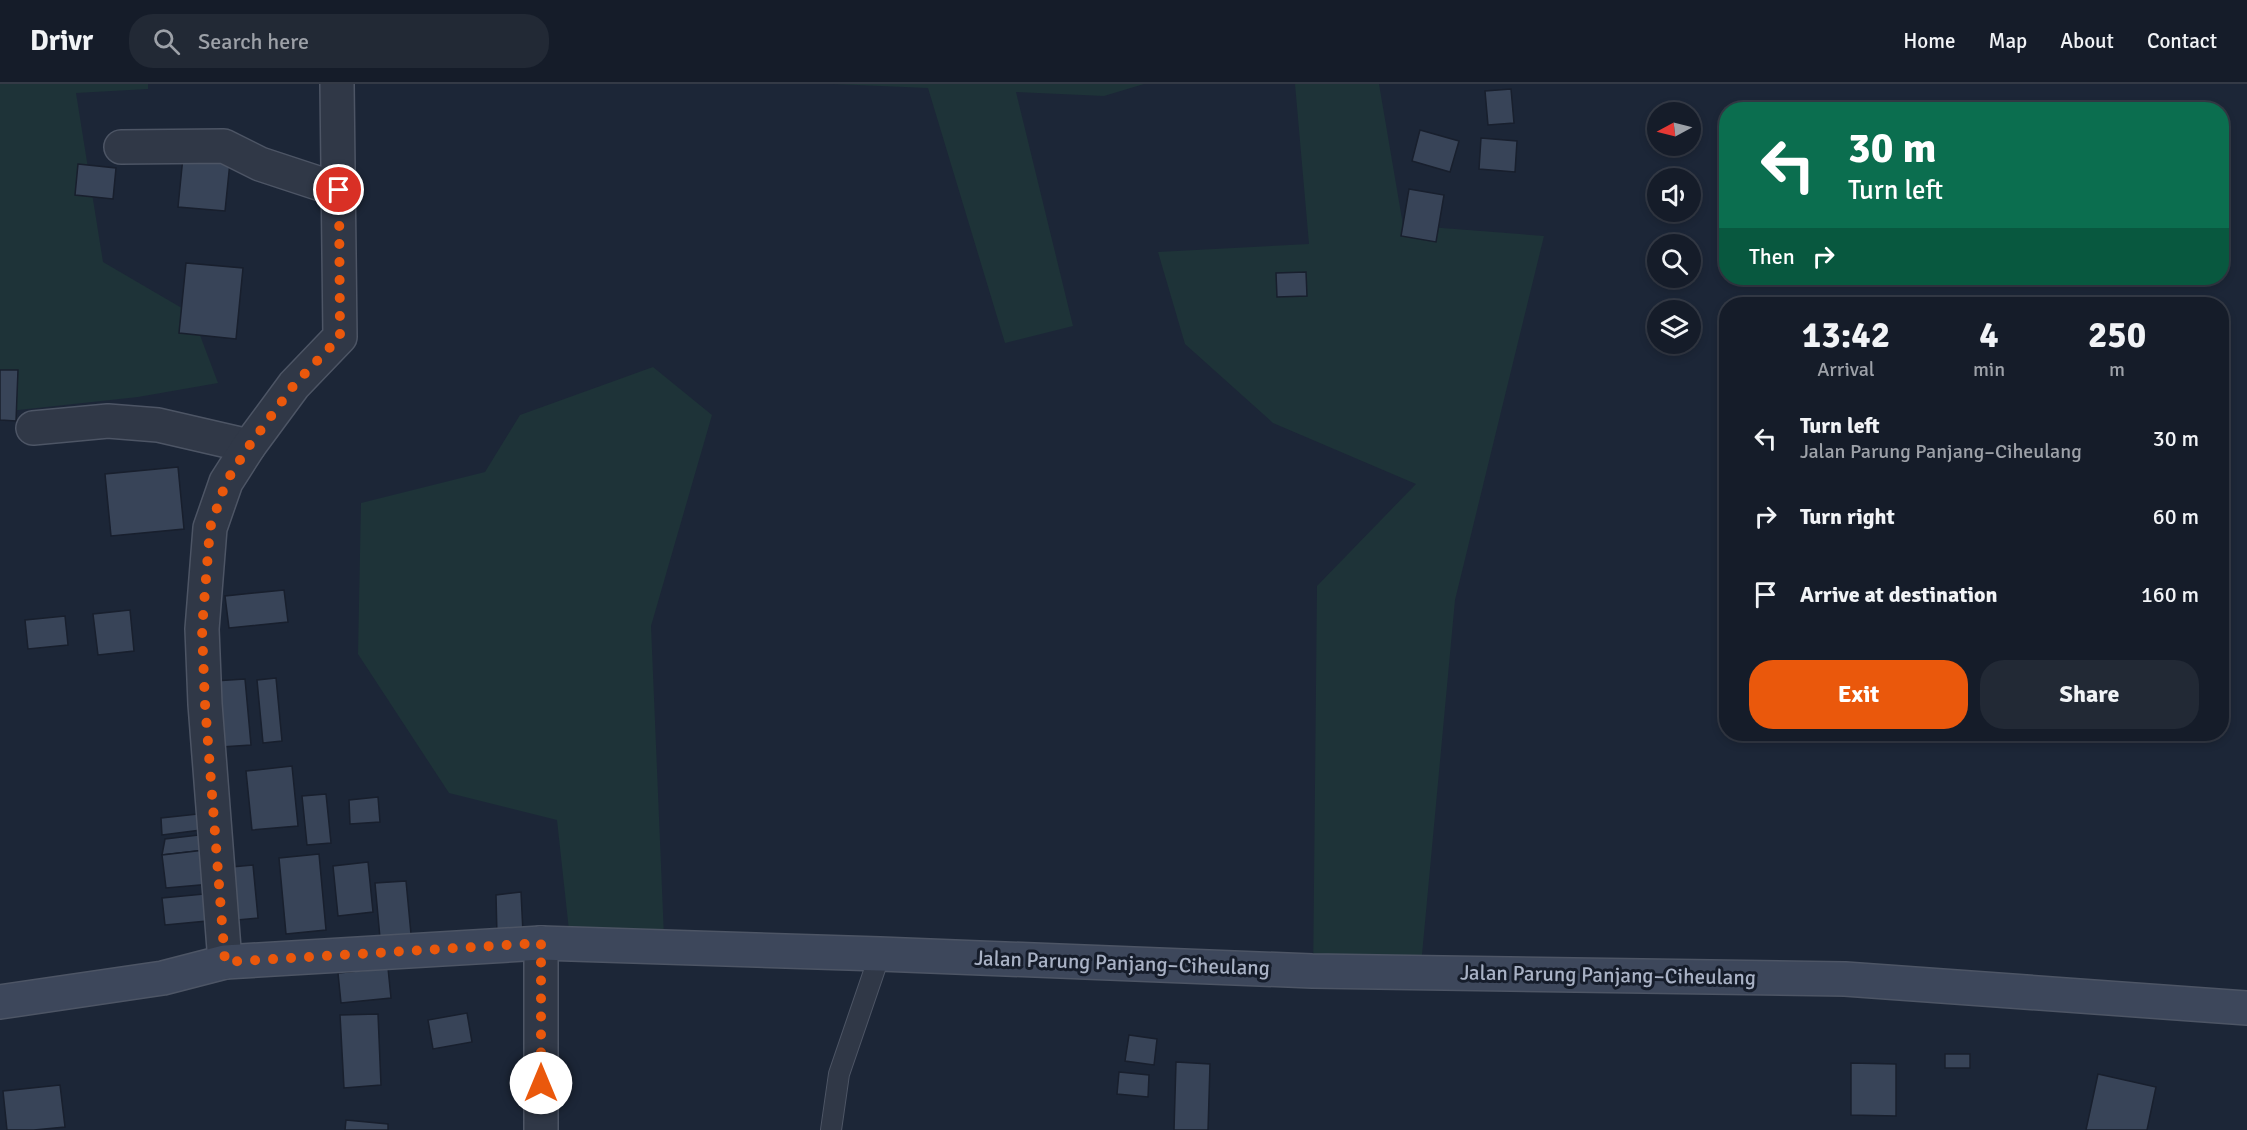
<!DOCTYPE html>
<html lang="en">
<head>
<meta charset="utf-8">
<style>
	body { margin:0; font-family:Signika,sans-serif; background:#222935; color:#f1f3f6; height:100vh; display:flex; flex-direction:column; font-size:22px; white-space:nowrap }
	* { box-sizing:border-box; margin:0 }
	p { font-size:20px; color:#9da1a8 }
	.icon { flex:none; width:33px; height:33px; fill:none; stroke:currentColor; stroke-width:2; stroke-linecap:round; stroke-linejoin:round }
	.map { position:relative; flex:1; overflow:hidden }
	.drawer { position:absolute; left:1719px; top:213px; width:510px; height:444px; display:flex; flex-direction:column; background:#151c29; border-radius:24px; box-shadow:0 3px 9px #0003,0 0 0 2px #343a46 }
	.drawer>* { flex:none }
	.banner { position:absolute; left:1719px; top:18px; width:510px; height:183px; border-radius:24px; box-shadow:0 3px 9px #0003,0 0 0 2px #343a46; background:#0b6e4f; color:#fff; overflow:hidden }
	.needle { width:39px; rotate:263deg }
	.buttons { position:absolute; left:1647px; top:18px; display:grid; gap:12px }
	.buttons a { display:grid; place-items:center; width:54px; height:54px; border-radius:50%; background:#151c29; box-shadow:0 3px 9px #0003,0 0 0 2px #343a46; font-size:30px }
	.pin { position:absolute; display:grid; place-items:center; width:51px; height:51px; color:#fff; margin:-26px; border:3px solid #fff; border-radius:50%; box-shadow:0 2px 6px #0007 }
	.me { position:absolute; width:66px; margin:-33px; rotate:0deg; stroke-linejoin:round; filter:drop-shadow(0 0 4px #0008) }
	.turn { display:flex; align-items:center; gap:21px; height:126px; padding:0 30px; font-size:27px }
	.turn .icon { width:78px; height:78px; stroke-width:2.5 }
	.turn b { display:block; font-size:42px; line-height:51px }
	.then { display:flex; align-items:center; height:57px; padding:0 30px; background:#0003; gap:12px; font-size:22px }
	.eta { display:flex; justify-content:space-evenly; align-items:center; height:102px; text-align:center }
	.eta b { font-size:36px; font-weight:800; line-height:42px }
	.action { display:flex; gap:12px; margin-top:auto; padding:12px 30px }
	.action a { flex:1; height:69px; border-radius:24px; background:#ea580c; color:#fff; font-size:24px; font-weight:800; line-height:69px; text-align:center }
	.action a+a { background:#222935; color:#f1f3f6 }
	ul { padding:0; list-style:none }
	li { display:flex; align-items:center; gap:18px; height:78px; padding:0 30px }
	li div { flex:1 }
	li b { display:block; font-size:22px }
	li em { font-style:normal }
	header { display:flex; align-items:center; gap:36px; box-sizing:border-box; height:84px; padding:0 30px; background:#151c29; border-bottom:2px solid #343a46 }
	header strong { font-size:28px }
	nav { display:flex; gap:33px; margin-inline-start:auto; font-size:21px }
	.search { width:420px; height:54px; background:#222935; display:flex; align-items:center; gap:15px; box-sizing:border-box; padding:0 21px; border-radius:24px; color:#9da1a8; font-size:22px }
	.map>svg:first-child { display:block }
	.green { fill:#1e3338 }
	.building { fill:#384458; stroke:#181f2d; stroke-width:1.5 }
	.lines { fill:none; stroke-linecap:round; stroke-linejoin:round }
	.lane-casing { stroke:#4d5565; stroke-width:22 }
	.street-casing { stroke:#4d5565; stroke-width:36 }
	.secondary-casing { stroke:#4d5565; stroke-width:36 }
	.lane { stroke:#303847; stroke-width:20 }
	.street { stroke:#303847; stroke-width:33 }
	.secondary { stroke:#3d475b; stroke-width:33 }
	.route { stroke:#ea580c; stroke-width:10; stroke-dasharray:0 18 }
	.labels { text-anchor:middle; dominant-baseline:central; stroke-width:6; stroke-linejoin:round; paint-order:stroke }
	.street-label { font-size:21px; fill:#a9b2c5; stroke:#161d2b }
</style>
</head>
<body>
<header>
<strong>Drivr</strong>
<div class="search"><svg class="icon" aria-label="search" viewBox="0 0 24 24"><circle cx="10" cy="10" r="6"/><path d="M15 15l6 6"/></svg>Search here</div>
<nav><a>Home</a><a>Map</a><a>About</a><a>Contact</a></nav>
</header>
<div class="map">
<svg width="2247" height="1046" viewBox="0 0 2247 1046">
	<rect width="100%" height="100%" fill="#1c2637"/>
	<!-- green -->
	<g class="green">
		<polygon points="0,0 148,0 148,5 76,9 103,178 192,230 218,299 138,313 0,328"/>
		<polygon points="833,0 1144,0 1104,12 1016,8 1073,242 1005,259 928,4"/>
		<polygon points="1295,0 1379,0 1403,141 1544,152 1455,516 1419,903 1313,899 1317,502 1416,400 1273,339 1185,260 1158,168 1309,160"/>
		<polygon points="653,283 712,331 651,542 665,877 572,874 557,736 449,709 358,570 361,419 485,388 520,331"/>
	</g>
	<!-- building -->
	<g class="building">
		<polygon points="1511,5 1514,39 1488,41 1485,7"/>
		<polygon points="1420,46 1459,57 1450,88 1412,77"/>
		<polygon points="1481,54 1517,57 1515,88 1479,85"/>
		<polygon points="183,73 230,78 225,127 178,123"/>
		<polygon points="78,80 116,84 113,115 75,111"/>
		<polygon points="1409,105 1444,111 1436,158 1401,152"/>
		<polygon points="186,179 243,184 236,255 179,249"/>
		<polygon points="1306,188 1307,212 1277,213 1276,189"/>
		<polygon points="0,286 18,286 16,337 0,336"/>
		<polygon points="178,383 184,445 111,452 105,390"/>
		<polygon points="284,506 288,538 229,544 225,512"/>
		<polygon points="130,526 134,567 98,571 93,530"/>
		<polygon points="65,532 68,561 28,565 25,536"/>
		<polygon points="276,594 282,657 263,659 257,596"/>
		<polygon points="245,595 251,661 221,663 214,597"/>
		<polygon points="292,682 298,742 252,746 246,687"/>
		<polygon points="326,710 331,759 307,761 302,712"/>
		<polygon points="378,713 380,738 350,740 349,716"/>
		<polygon points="207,729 209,745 162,751 161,734"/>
		<polygon points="207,750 205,766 162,771 165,755"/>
		<polygon points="205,766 211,800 166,804 162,771"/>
		<polygon points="319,770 326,846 286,850 279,774"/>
		<polygon points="368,778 373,828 338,832 333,782"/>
		<polygon points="253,781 258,834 237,836 231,783"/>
		<polygon points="406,797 411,850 380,854 375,799"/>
		<polygon points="521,808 523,849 497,852 496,811"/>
		<polygon points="204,810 207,837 165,841 162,814"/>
		<polygon points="388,884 391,914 341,919 338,889"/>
		<polygon points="467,929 472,958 433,965 428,936"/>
		<polygon points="378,930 381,1001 344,1004 340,931"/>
		<polygon points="1129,951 1157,955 1154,981 1125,977"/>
		<rect x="1945" y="970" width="25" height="14"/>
		<polygon points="1176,978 1210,980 1208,1046 1174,1046"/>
		<polygon points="1851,979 1896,980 1896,1032 1851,1031"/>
		<polygon points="1119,988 1149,991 1148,1013 1117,1010"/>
		<polygon points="2098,990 2156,1003 2147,1046 2086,1046"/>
		<polygon points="60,1001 65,1043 34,1046 7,1046 3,1007"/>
		<polygon points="346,1036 388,1040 388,1046 345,1046"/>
	</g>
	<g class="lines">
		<!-- lane casing -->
		<g class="lane-casing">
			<polyline id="lane" points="831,1046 839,990 880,870"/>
		</g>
		<!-- street casing -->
		<g class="street-casing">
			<g id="street">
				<polyline points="121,63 224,62 260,80 339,106"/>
				<polyline points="33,344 108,337 158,341 249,362"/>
				<polyline points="541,859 541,1046"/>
				<polyline points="225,878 205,620 202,545 210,444 226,398 249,362 294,301 340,253 337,0"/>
			</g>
		</g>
		<!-- secondary casing -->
		<g class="secondary-casing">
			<polyline id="secondary" points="0,918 163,894 225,878 541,859 880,870 1312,887 1845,895 2247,924"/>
		</g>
		<!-- lane -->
		<use href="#lane" class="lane"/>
		<!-- street -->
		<use href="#street" class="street"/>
		<!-- secondary -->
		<use href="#secondary" class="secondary"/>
	</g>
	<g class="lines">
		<!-- route -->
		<polyline class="route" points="339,106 340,253 294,301 249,362 226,398 210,444 202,545 205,620 225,878 541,859 541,999"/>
	</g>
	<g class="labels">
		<!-- street labels -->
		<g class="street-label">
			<text transform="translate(1122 879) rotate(2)">Jalan Parung Panjang–Ciheulang</text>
			<text transform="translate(1608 891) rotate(1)">Jalan Parung Panjang–Ciheulang</text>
		</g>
	</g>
</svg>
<div class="buttons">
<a><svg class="needle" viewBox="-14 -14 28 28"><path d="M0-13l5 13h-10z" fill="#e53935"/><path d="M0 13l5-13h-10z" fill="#9da1a8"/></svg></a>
<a><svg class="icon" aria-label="sound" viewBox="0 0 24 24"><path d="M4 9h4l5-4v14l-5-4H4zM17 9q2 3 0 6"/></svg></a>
<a><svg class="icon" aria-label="search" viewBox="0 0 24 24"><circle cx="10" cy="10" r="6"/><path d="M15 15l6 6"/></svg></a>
<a><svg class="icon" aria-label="layers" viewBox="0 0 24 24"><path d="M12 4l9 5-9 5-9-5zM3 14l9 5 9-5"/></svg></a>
</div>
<div class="pin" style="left:339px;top:106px;background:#d93025"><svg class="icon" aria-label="arrive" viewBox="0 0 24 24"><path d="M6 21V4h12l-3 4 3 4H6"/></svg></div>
<svg class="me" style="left:541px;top:999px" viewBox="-20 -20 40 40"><circle r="19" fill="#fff"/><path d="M0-13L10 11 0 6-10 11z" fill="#ea580c"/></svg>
<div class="banner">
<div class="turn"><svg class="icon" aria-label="left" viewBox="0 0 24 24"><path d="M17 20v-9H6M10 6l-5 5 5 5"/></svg><div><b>30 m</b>Turn left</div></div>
<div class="then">Then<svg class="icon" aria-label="right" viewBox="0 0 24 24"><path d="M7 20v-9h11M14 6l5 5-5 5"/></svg></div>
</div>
<section class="drawer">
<div class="eta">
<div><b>13:42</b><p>Arrival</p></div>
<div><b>4</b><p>min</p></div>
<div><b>250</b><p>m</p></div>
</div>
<ul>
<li><svg class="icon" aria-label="left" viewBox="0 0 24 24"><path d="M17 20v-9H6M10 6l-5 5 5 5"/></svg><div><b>Turn left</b><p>Jalan Parung Panjang–Ciheulang</p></div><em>30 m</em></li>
<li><svg class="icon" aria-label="right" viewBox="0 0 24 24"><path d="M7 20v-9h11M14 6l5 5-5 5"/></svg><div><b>Turn right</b></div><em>60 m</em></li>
<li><svg class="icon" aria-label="arrive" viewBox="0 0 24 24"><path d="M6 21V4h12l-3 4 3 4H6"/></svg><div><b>Arrive at destination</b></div><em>160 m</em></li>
</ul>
<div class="action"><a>Exit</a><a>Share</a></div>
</section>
</div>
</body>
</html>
